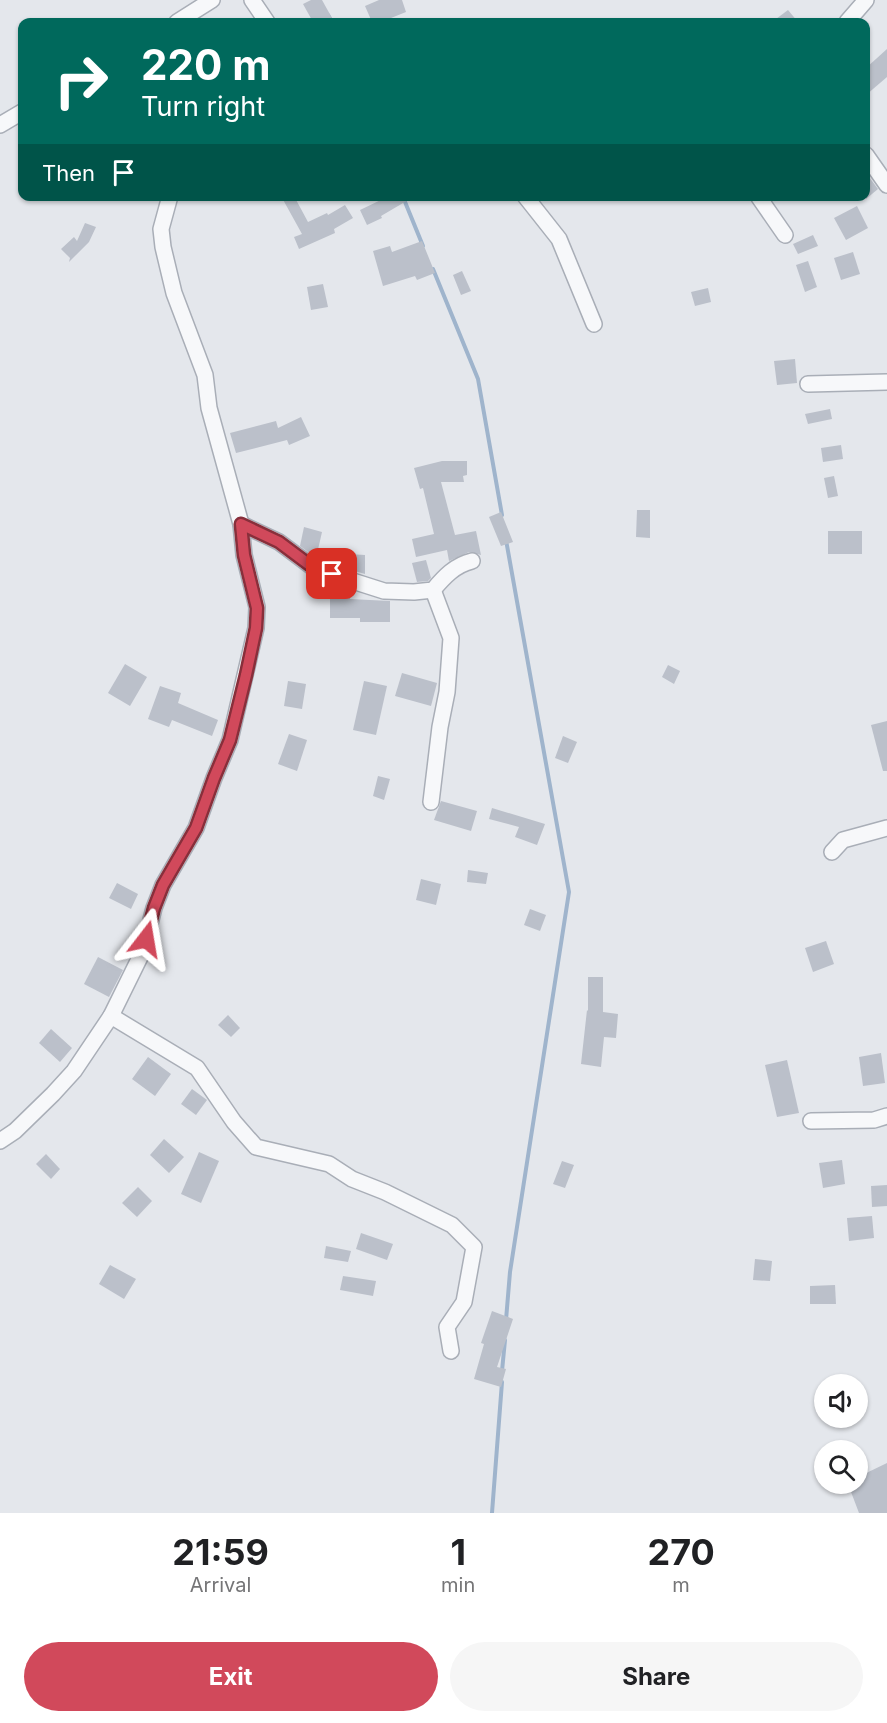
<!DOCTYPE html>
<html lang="en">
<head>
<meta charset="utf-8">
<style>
	body { margin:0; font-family:Inter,sans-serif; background:#f6f6f6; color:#202124; height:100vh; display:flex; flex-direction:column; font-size:22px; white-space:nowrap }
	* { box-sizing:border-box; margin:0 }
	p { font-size:20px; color:#757577 }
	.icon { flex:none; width:33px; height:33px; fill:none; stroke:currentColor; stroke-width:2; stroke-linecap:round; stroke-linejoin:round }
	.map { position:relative; height:1513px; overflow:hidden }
	.side { display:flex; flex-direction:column; background:#fff; flex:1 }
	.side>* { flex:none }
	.banner { position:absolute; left:18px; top:18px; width:852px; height:183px; border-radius:12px; box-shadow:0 2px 4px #0004; background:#00695c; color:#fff; overflow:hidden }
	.fabs { position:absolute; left:814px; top:1374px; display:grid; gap:12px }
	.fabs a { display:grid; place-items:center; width:54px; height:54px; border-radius:50%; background:#fff; box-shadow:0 2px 4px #0004; font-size:30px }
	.pin { position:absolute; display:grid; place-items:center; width:51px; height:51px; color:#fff; margin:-26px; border-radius:12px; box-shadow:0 3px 9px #0006 }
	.me { position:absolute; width:66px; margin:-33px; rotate:14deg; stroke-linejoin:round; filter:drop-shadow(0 0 4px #0008) }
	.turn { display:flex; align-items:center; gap:21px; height:126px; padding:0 24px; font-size:27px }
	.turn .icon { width:78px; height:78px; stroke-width:2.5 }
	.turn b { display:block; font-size:42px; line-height:51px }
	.then { display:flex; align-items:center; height:57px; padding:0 24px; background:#0003; gap:12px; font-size:22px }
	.eta { display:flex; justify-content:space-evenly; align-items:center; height:102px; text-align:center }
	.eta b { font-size:36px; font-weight:700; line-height:42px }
	.action { display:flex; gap:12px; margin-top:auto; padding:12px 24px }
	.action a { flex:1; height:69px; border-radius:36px; background:#d1495b; color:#fff; font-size:24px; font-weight:700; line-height:69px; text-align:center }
	.action a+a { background:#f6f6f6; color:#202124 }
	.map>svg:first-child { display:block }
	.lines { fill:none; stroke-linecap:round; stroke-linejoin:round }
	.stream { stroke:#9fb4cc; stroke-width:4 }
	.building { fill:#bbc0ca }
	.minor-casing { stroke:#a9aeb7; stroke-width:18 }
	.minor { stroke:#f7f8fa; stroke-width:15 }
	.route-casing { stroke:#882f3b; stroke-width:15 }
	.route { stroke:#d1495b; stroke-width:10 }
</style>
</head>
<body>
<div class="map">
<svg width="887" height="1513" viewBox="0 0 887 1513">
	<rect width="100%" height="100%" fill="#e4e7ec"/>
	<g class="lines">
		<!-- stream -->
		<g class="stream">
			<polyline points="328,15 332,22"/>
			<polyline points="403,197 423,246"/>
			<polyline points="433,269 478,379 502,515"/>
			<polyline points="506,1320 510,1272 569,892 506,540"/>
			<polyline points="502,1371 505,1340"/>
			<polyline points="492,1513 502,1382"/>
		</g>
	</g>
	<!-- building -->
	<g class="building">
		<polygon points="311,0 322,0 332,18 325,22 313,22 303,4"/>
		<polygon points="379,0 402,0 406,12 381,22 372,22 365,6"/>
		<polygon points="788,10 798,22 772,22"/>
		<polygon points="887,49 887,77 866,95 866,68"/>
		<polygon points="866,173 878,189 866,199"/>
		<polygon points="281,196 294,196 308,222 327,213 328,215 345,205 353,218 334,229 335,233 299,249 294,237 302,234"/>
		<polygon points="389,196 415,196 381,216 382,218 367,225 360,210"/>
		<polygon points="857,206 868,228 846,240 834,218"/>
		<polygon points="85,223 96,227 89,242 69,262 70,258 61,249 74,237 77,241"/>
		<polygon points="813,235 818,246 798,254 793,244"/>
		<polygon points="422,241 435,273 417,280 415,276 383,286 373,251 390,246 392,252"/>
		<polygon points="853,252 860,274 841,280 834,258"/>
		<polygon points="808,261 817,287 805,292 796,265"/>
		<polygon points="462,271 471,291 461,295 453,275"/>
		<polygon points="323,284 328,307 311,310 307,287"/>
		<polygon points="708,288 711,302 695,306 691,292"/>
		<polygon points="795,359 797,383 777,385 774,361"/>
		<polygon points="830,409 832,419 808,424 805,414"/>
		<polygon points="301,417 310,436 289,445 287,440 236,453 230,433 276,421 278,428"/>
		<polygon points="841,445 843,459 823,462 821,448"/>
		<polygon points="442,461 467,461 467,475 463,476 464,482 441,482 455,535 476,531 481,555 469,552 449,561 447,550 416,557 412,539 434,534 423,488 420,489 414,468"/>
		<polygon points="834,476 838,496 828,498 824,478"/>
		<polygon points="637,510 650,510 650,538 636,537"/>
		<polygon points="501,512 513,542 501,546 489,517"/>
		<polygon points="304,527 322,532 317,554 308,552 300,546"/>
		<rect x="828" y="531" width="34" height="23"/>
		<polygon points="348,554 365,555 365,574 348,569"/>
		<polygon points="426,560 431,578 428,581 417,582 412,563"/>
		<polygon points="330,593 350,594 350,599 390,601 390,622 360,622 360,618 330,618"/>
		<polygon points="125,664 147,677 130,706 108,693"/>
		<polygon points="668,665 680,671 674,684 662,677"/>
		<polygon points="402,673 437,683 431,706 395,696"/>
		<polygon points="288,681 306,684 302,709 284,706"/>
		<polygon points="364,681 387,686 376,735 353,730"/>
		<polygon points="160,686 181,693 178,703 218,720 212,736 172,720 169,727 148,719"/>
		<polygon points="887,721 887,771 883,771 871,725"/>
		<polygon points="289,734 307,740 297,771 278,764"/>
		<polygon points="563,736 577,742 568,763 555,758"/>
		<polygon points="378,776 390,779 384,800 373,796"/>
		<polygon points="441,801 477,811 471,831 434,820"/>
		<polygon points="492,808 545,824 537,845 515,837 519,827 489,819"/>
		<polygon points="468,870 488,873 486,884 467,882"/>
		<polygon points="421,879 441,884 436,905 416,900"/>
		<polygon points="117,883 138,894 131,909 109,898"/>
		<polygon points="530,909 546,915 540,931 524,925"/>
		<polygon points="826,941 834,964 813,972 805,948"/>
		<polygon points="98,957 123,970 109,997 84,984"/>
		<polygon points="588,977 603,977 603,1012 618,1014 616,1038 604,1037 601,1067 581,1064 587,1010 588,1011"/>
		<polygon points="228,1015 240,1028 231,1037 218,1025"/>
		<polygon points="51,1029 72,1048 60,1062 39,1043"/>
		<polygon points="881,1053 885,1083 863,1086 859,1057"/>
		<polygon points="148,1057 171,1074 155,1096 132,1079"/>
		<polygon points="787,1060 799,1113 777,1117 765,1065"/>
		<polygon points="192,1089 207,1100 196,1115 181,1104"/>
		<polygon points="164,1139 184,1157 169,1173 150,1155"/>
		<polygon points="199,1152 219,1161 201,1203 181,1194"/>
		<polygon points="46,1154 60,1169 51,1179 36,1164"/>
		<polygon points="842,1160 845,1184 823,1188 819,1163"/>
		<polygon points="562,1161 574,1165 565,1188 553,1184"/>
		<polygon points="887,1185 887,1206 872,1207 871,1186"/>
		<polygon points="138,1187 152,1201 137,1217 122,1203"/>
		<polygon points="872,1216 874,1238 849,1241 847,1218"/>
		<polygon points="361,1233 393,1244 387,1260 356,1249"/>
		<polygon points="326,1246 351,1251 348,1262 324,1258"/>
		<polygon points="755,1259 772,1261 770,1281 753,1280"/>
		<polygon points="110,1265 136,1279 124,1299 99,1284"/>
		<polygon points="343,1276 376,1281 373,1296 340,1290"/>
		<polygon points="835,1285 836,1304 810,1304 810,1286"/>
		<polygon points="492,1311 513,1319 497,1367 506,1369 501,1387 474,1379 484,1344 481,1343"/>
		<polygon points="887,1463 887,1513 859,1513 848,1484 858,1484 858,1477"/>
	</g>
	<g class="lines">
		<!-- minor casing -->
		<g class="minor-casing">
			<g id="minor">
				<polyline points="252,0 267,22"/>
				<polyline points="177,22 212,0"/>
				<polyline points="847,22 866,0"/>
				<polyline points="0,125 22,112"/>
				<polyline points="866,155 887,185"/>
				<polyline points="525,196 559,239 594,324"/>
				<polyline points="758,196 785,235"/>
				<polyline points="808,384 887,382"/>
				<path d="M241,524L279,542L315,569L384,591L414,592L433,590C444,577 455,565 472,561"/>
				<polyline points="431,802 440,727 447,692 451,638 433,590"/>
				<polyline points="832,852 843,840 887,828"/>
				<polyline points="111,1016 197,1068 234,1122 256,1147 329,1164 352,1179 385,1192 452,1225 474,1247 464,1302 447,1327 451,1351"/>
				<polyline points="811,1121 874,1120 887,1116"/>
				<polyline points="0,1141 15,1131 53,1094 74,1071 111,1016 143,951 154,908 163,885 196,828 214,778 230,740 256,628 257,607 244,555 241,524 209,408 205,375 174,293 163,247 161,229 170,196"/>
			</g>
		</g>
		<!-- minor -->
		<use href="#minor" class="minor"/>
	</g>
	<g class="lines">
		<!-- route casing -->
		<g class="route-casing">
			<polyline id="route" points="146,939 154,908 163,885 196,828 214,778 230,740 246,675 256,628 257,608 244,555 241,524 279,542 315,569 332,574"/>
		</g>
		<!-- route -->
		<use href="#route" class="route"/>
	</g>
</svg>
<div class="fabs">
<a><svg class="icon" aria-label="sound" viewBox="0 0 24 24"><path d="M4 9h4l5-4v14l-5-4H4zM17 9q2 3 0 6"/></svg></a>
<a><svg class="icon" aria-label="search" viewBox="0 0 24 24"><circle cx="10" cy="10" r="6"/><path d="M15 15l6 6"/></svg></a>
</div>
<div class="pin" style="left:332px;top:574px;background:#d93025"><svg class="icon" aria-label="arrive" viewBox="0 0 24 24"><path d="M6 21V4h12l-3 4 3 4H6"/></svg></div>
<svg class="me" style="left:146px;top:939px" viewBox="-20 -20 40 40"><path d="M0-17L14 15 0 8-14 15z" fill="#d1495b" stroke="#fff" stroke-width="4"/></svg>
<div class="banner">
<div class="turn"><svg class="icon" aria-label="right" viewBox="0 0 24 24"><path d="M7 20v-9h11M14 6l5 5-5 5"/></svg><div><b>220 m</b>Turn right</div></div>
<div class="then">Then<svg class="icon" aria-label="arrive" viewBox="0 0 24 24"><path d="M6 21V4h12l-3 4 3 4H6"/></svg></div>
</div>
</div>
<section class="side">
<div class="eta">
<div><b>21:59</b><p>Arrival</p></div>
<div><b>1</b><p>min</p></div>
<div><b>270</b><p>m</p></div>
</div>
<div class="action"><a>Exit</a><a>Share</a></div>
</section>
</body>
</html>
